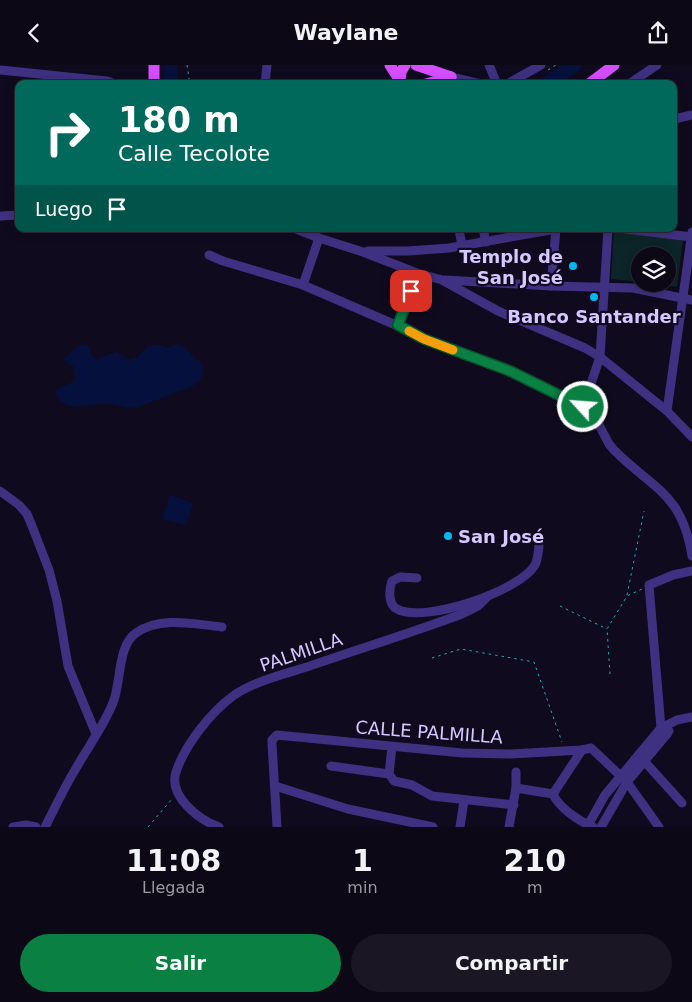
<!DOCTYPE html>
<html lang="es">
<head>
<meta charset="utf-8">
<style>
	body { margin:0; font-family:"DejaVu Sans",sans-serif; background:#1a1623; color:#f1f3f6; height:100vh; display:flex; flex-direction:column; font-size:19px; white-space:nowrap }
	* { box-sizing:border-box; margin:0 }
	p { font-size:16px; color:#9a9aa1 }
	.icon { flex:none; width:28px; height:28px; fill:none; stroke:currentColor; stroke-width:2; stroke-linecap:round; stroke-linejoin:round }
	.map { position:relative; height:762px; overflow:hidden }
	.sheet { display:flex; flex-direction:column; background:#0c0816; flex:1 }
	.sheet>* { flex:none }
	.top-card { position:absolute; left:15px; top:15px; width:662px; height:152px; border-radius:10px; box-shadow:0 2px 12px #0003,0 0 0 1px #2c2935; background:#00695c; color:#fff; overflow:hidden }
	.controls { position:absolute; left:631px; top:182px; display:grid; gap:10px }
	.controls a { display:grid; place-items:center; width:45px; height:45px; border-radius:50%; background:#0c0816; box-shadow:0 2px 12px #0003,0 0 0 1px #2c2935; font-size:25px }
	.pin { position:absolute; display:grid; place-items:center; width:42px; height:42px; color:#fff; margin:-21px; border-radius:10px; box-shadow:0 2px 8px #0006 }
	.me { position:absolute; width:55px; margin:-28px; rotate:296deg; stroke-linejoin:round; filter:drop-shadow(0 0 4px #0008) }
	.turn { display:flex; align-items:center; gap:18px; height:105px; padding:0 20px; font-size:22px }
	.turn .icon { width:65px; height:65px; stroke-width:2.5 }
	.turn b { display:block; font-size:35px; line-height:42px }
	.then { display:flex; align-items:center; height:48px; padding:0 20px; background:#0003; gap:10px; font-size:19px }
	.eta { display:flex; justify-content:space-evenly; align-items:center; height:85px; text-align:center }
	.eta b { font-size:30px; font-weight:700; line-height:35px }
	.button { display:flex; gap:10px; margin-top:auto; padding:10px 20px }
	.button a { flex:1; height:58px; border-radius:30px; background:#0b8043; color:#fff; font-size:20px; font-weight:700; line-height:58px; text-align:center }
	.button a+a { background:#1a1623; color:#f1f3f6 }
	header { display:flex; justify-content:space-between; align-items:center; height:65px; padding:0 20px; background:#0c0816; font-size:22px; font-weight:700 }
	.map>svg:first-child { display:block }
	.green { fill:#0d2528 }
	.water { fill:#05113c }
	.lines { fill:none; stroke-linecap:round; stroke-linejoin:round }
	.river { stroke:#05113c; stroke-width:14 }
	.path { stroke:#22acb7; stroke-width:1; stroke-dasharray:2.5 4; stroke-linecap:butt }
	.minor { stroke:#3f3181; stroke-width:9 }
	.major { stroke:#d54eff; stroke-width:11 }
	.route-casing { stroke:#07532c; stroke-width:12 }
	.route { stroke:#0b8043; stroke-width:9 }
	.slow { stroke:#f59e0b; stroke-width:9 }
	.poi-dot { fill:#00b9f2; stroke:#100a1e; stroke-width:2 }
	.labels { text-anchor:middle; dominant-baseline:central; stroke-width:4.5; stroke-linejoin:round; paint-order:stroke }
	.poi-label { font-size:18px; font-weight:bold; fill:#d5c7ff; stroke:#100a1e; text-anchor:end }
	.street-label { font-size:18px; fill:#d5c7ff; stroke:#100a1e }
</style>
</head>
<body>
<header><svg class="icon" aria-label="back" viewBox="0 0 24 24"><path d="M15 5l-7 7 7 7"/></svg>Waylane<svg class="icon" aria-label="share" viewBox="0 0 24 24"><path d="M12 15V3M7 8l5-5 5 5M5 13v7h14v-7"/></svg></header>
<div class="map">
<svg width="692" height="762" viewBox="0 0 692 762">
	<rect width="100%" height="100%" fill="#100a1e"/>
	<!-- green -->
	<polygon class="green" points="614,167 683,174 677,222 652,219 668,219 668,191 640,191 640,217 611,214"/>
	<!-- water -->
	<g class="water">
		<path d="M82,279L88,280L93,292L96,294L116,287L130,295L139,291L149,280H159L168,283L178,279C188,283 191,293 201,297L204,306L200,315L193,321L138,342C125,345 119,339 107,339C88,337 67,351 55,328C59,320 70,321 75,314L74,302L63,295L76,282Z"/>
		<polygon points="170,430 193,438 186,460 162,454"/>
	</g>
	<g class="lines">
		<!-- river -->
		<g class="river">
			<polyline points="170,0 171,19"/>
			<polyline points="546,19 575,0"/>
		</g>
		<!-- path -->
		<g class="path">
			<polyline points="187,0 190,19"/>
			<polyline points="548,5 556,0"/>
			<polyline points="527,19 532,15"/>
			<polyline points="627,530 644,446"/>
			<polyline points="560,541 607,564"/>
			<polyline points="432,593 461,584 534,597 562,677"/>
			<polyline points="610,609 607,564 627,531 642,524"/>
			<polyline points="148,762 172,734"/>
		</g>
		<!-- minor -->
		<g class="minor">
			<polyline points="489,0 497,19"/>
			<polyline points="0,5 107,16 115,19"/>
			<polyline points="451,12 481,19"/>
			<polyline points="265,19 267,0"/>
			<polyline points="507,19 541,0"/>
			<polyline points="629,19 657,0"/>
			<polyline points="674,54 692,50"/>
			<polyline points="0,151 19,150"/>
			<polyline points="296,164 319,173 363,187 417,208 442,215 498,246 585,283 600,292 667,346 692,372"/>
			<polyline points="459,164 462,181"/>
			<polyline points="483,164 486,177"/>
			<polyline points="625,164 692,172"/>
			<polyline points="368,186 408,186 449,183 556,164"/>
			<path d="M209,190L223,196L303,220L398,261L424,275L510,306L583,342L598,358L609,379L614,385C654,425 682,428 692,491"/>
			<polyline points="445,215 551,221 633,223 692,235"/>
			<polyline points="303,220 319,173"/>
			<polyline points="551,221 556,164"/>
			<polyline points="398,261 417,208"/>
			<polyline points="583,342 600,292 608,164"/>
			<polyline points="667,346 692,167"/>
			<polyline points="0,426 19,440 27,449 32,461 49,505 57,536 68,601 96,669"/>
			<path d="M417,513L400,512L392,516C389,524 388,540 397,544C424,559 520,526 535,500C538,494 538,487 539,481"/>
			<polyline points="667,669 661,663 649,520 673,510 692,506"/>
			<polyline points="392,682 389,709 394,716 412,720 432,731 514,740"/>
			<polyline points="645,697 682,738"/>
			<polyline points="331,701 389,709"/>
			<polyline points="275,721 348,744 433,762"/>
			<path d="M516,723L553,729C559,743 579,756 593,762"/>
			<polyline points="553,729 582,685 591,683 627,717 659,762"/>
			<polyline points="13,762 26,760 36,762"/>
			<path d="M45,762C55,743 64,723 75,705C86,685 107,656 114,635C121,615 118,580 136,568C160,551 194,559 222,562"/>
			<path d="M219,762C199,755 168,731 176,707C185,680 210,648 233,631C252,617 284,609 307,602C359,584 411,568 462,549L478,541L487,532"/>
			<polyline points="277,762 272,679 272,675 277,670 462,688 511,689 582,685"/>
			<polyline points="460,762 464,736"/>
			<polyline points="509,762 516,723 516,707"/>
			<polyline points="587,762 605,730 661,663 677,655 692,652"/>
			<polyline points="601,762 627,717 667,669 669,666"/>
		</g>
		<!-- major -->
		<g class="major">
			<polyline points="154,0 154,19"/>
			<polyline points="390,0 402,19"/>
			<polyline points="416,0 451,12"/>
			<polyline points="400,16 401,7 405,0"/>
			<polyline points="426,19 451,12"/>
			<polyline points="589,19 614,0"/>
		</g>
	</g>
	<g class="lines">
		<!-- route casing -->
		<g class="route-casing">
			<polyline id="route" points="411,226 398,260 424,274 510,306 583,342"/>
		</g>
		<!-- route -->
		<use href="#route" class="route"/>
		<!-- slow -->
		<polyline class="slow" points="409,266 424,274 453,285"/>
	</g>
	<!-- markers -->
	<g class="poi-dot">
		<circle cx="573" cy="201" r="5"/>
		<circle cx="594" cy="232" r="5"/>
		<circle cx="448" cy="471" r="5"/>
	</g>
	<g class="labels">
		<!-- poi labels -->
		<g class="poi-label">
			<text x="563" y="191">Templo de<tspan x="563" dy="21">San José</tspan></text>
			<text x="594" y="251" text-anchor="middle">Banco Santander</text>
			<text x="458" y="471" text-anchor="start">San José</text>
		</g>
		<!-- street labels -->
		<g class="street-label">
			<text transform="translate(301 587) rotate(-19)">PALMILLA</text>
			<text transform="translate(429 667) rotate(4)">CALLE PALMILLA</text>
		</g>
	</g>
</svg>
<div class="controls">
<a><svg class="icon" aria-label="layers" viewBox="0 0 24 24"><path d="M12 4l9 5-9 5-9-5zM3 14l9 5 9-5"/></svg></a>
</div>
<div class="pin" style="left:411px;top:226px;background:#d93025"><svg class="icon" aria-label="arrive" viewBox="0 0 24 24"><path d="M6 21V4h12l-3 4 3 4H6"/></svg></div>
<svg class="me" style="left:583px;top:342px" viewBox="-20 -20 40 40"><circle r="17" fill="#0b8043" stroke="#fff" stroke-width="3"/><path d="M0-11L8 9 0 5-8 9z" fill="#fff"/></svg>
<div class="top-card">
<div class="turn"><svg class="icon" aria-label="right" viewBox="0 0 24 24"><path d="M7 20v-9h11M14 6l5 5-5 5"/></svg><div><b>180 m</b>Calle Tecolote</div></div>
<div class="then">Luego<svg class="icon" aria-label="arrive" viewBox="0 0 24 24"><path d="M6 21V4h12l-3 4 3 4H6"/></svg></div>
</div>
</div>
<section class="sheet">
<div class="eta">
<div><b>11:08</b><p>Llegada</p></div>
<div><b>1</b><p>min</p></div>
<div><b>210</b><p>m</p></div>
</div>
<div class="button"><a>Salir</a><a>Compartir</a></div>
</section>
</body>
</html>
